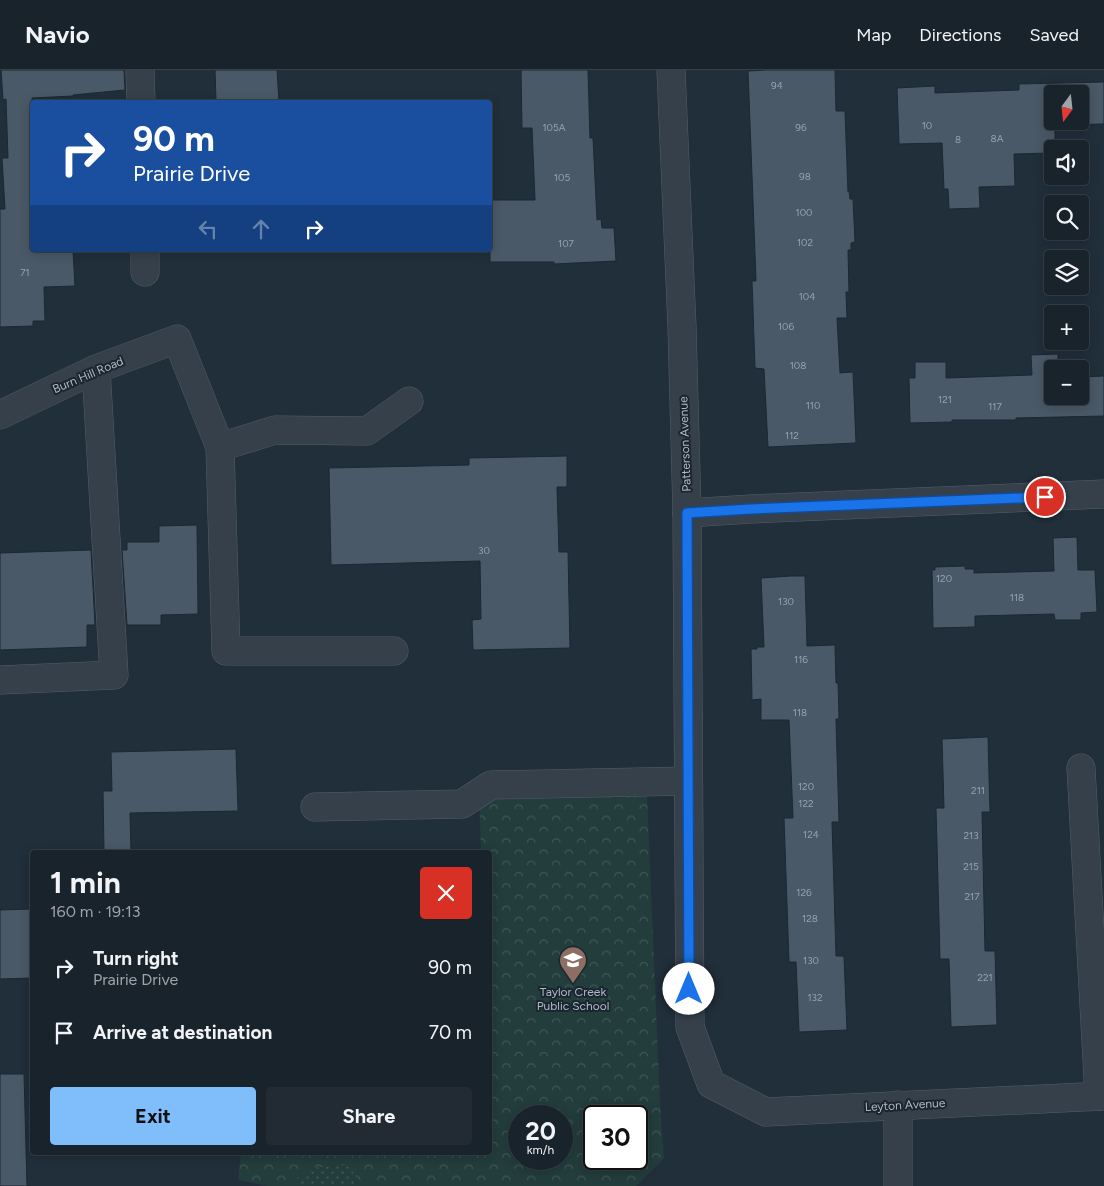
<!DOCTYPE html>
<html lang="en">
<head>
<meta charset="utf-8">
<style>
	body { margin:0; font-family:Figtree,sans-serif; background:#222b34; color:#f1f3f6; height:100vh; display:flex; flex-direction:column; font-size:19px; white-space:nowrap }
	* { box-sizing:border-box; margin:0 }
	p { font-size:16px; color:#9fa4a9 }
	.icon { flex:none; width:28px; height:28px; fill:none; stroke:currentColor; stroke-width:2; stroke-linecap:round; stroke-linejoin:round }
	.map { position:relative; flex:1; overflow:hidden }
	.sheet { position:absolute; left:30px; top:780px; width:462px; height:305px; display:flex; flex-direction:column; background:#19232c; border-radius:5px; box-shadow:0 2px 12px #0003,0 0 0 1px #374048 }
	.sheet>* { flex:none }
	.hud { position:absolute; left:30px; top:30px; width:462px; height:152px; border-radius:5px; box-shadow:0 2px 12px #0003,0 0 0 1px #374048; background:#1a4fa0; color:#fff; overflow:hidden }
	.needle { width:32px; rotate:195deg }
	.tools { position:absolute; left:1044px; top:15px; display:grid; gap:10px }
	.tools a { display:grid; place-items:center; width:45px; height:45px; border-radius:5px; background:#19232c; box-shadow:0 2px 12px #0003,0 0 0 1px #374048; font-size:25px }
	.speed { position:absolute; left:508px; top:1035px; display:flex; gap:10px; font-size:25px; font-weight:700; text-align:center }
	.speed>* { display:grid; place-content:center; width:65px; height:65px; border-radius:50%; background:#19232c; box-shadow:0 2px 12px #0003,0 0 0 1px #374048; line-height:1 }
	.speed small { font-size:12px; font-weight:400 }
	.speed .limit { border:2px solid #111; border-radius:8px; background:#fff; color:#111 }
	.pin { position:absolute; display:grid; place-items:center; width:42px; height:42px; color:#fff; margin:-21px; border:2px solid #fff; border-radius:50%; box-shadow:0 1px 5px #0007 }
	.me { position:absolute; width:55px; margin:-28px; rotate:0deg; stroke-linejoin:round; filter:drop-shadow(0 0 4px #0008) }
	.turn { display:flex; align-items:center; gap:18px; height:105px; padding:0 20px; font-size:22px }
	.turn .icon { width:65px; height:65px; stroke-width:2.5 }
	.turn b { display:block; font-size:35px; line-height:42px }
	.lanes { display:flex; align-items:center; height:48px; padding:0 20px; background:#0003; justify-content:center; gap:25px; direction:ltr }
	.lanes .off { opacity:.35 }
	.round { display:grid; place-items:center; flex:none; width:52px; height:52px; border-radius:5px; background:#222b34 }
	.overview { display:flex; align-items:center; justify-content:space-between; height:85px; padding:0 20px }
	h1 { font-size:30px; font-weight:700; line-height:38px }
	.button { display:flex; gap:10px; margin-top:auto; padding:10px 20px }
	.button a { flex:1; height:58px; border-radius:5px; background:#80befb; color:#111; font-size:20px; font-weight:700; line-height:58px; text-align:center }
	.button a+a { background:#222b34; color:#f1f3f6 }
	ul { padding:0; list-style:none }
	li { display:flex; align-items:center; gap:15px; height:65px; padding:0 20px }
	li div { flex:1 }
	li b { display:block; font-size:19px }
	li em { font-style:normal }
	header { display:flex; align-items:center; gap:30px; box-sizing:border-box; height:70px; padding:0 25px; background:#19232c; border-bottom:1px solid #374048 }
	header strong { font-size:24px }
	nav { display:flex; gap:28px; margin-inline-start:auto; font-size:18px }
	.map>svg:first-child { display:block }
	.forest { fill:url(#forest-crowns); fill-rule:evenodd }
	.park { fill:url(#park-dots) }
	.building { fill:#4a5967; stroke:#1c2732; fill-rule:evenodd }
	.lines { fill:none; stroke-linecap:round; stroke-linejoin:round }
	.minor-casing { stroke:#535e69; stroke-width:29 }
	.minor { stroke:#35404b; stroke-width:28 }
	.route-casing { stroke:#114b97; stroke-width:12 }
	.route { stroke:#1a73e8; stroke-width:9 }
	.labels { text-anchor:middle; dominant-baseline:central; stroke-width:4; stroke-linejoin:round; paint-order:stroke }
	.number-label { font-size:10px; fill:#96a2af }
	.street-label { font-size:12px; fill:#b0bbc7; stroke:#1a2530 }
	.poi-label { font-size:12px; fill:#b0bbc7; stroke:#1a2530 }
</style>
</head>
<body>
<header>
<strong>Navio</strong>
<nav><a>Map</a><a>Directions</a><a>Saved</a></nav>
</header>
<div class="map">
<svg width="1104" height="1116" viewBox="0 0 1104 1116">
	<defs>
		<pattern id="forest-crowns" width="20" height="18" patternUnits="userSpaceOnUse" patternTransform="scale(1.25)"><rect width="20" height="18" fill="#233c3c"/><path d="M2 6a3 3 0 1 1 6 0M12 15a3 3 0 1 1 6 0" fill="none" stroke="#405657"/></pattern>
		<pattern id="park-dots" width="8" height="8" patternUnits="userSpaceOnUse" patternTransform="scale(1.25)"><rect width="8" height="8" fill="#233c3c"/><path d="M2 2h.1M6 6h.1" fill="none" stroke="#405657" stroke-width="1.8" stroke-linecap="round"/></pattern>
	</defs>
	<rect width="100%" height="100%" fill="#212f3b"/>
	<!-- forest -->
	<path class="forest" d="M479,723L647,724L660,1033L664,1088L636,1116H268L238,1110L241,1083L490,1082V782H481ZM519,1046H561V1089H519ZM594,1046H636V1089H594Z"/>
	<!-- park -->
	<polygon class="park" points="347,1095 356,1106 355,1116 297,1116 296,1109 311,1098"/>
	<!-- building -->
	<g class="building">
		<polygon points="1,0 124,0 125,20 73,25 73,26 32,28 32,180 73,180 75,216 44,217 45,251 33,251 33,256 0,257 0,139 5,139 2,88 8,88 6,29 3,30"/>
		<polygon points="215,0 277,0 279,32 216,32"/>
		<polygon points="521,0 588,0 590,68 593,68 597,150 601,149 602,158 614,158 616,191 554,194 554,192 490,192 490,130 535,130 532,58 522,58"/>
		<polygon points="767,0 835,0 836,41 845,41 848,122 849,121 850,129 853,129 855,172 851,173 851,180 848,180 849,222 846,222 847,248 837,248 840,303 853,302 856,373 768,377 764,299 755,298 752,211 756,211 748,1"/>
		<path d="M1104,12V54L1055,55V79H1052V83L1014,84L1015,116L979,117L980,138L949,139L948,119H944L942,73L899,74L897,18L935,16V23L1019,20V14ZM1052,24H1080V51H1052Z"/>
		<polygon points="1058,284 1058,299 1052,299 1052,326 1080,326 1080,307 1104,306 1104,346 1016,348 1016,350 952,350 952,352 910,353 909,308 915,308 915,292 946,292 946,308 1032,305 1031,285"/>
		<polygon points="567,386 567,417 557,417 559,482 568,482 570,578 473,580 472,550 481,549 480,491 331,495 329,398 469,395 469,388"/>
		<polygon points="197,455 198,544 161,545 161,555 127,555 122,480 127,480 127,472 159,472 159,456"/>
		<polygon points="1077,467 1078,500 1095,500 1097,542 1081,543 1081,550 1055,550 1054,544 975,546 975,557 933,558 932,500 935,500 935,497 965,496 965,499 974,499 974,503 1054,501 1053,468"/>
		<polygon points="91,480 95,555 87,555 87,577 0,580 0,483"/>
		<polygon points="791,506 805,506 807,576 835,575 836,613 838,613 839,649 836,649 839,752 832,752 836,886 844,886 847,960 799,962 796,892 789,892 784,748 793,748 789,650 761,650 761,629 752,630 751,579 757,579 757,577 764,577 761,508"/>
		<polygon points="988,667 990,742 982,742 985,881 995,881 997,955 951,957 949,889 940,889 936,738 944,738 942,669"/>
		<polygon points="236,679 238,741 130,743 131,782 104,782 103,721 112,721 111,682"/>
		<polygon points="32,839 32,908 0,909 0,840"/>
		<polygon points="0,1004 24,1004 27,1116 0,1116"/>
	</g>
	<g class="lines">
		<!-- minor casing -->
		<g class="minor-casing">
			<g id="minor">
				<polyline points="140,0 141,32"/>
				<polyline points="671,0 682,257 687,443 690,957 711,1014 766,1042 1104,1026"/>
				<polyline points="145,180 145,202"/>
				<polyline points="0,345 96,299 177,269 220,377 226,581 394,581"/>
				<polyline points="220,377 275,360 367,361 409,331"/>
				<polyline points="687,443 751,439 1104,424"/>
				<polyline points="0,610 114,605 96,299"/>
				<polyline points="1081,698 1099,1026"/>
				<polyline points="315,737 462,734 491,715 688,711"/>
				<polyline points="898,1035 898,1116"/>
			</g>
		</g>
		<!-- minor -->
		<use href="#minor" class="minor"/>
	</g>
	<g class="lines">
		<!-- route casing -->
		<g class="route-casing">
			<polyline id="route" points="689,919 687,443 751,439 1045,427"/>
		</g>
		<!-- route -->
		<use href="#route" class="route"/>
	</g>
	<!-- icons -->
	<defs>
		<g id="school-pin" transform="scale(1.4375)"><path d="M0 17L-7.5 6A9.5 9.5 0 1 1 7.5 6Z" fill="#8d6e63" stroke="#1a2530"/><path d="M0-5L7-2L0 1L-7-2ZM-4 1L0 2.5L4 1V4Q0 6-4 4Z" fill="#fff"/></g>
	</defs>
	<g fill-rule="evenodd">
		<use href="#school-pin" x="573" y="890"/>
	</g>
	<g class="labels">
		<!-- number labels -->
		<g class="number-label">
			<text x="777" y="15">94</text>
			<text x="927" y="55">10</text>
			<text x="554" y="57">105A</text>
			<text x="801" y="57">96</text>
			<text x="997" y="68">8A</text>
			<text x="958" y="69">8</text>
			<text x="805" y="106">98</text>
			<text x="562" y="107">105</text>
			<text x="804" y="142">100</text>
			<text x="805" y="172">102</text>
			<text x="566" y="173">107</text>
			<text x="25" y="202">71</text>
			<text x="807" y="226">104</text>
			<text x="786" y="256">106</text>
			<text x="798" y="295">108</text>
			<text x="945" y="329">121</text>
			<text x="813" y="335">110</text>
			<text x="995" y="336">117</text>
			<text x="792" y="365">112</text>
			<text x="484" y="480">30</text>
			<text x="944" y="508">120</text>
			<text x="1017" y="527">118</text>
			<text x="786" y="531">130</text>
			<text x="801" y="589">116</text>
			<text x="800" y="642">118</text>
			<text x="806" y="716">120</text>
			<text x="978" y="720">211</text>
			<text x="806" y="733">122</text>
			<text x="811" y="764">124</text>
			<text x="971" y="765">213</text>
			<text x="971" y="796">215</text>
			<text x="804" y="822">126</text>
			<text x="972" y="826">217</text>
			<text x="810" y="848">128</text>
			<text x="811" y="890">130</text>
			<text x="985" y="907">221</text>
			<text x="815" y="927">132</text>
		</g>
		<!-- street labels -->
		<g class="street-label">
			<text transform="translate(88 305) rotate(-23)">Burn Hill Road</text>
			<text transform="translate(685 374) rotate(-92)">Patterson Avenue</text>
			<text transform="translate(905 1035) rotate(-3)">Leyton Avenue</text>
		</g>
		<!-- poi labels -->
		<g class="poi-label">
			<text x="573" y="922">Taylor Creek<tspan x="573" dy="14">Public School</tspan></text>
		</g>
	</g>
</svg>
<div class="tools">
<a><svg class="needle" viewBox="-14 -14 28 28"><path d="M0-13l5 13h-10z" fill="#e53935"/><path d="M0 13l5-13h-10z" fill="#9fa4a9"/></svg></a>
<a><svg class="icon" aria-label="sound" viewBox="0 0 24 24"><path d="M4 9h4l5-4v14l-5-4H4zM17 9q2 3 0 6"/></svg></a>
<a><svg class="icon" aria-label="search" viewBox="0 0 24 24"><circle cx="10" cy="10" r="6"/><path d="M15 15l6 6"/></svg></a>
<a><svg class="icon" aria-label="layers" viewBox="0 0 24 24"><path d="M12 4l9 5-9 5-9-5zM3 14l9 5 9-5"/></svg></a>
<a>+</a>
<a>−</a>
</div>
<div class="speed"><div>20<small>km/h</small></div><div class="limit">30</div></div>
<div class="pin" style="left:1045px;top:427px;background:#d93025"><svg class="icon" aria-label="arrive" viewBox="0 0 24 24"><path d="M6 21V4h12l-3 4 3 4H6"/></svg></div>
<svg class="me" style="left:689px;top:919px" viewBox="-20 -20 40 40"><circle r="19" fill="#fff"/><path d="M0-13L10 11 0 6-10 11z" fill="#1a73e8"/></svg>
<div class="hud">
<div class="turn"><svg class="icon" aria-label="right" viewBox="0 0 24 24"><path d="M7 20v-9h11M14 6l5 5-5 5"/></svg><div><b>90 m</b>Prairie Drive</div></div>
<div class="lanes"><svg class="icon off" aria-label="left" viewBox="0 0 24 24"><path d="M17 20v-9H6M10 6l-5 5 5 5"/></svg><svg class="icon off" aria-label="ahead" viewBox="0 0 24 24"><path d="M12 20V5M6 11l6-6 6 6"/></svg><svg class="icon" aria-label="right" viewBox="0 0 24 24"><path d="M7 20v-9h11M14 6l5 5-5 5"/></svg></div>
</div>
<section class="sheet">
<div class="overview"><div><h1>1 min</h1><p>160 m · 19:13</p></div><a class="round" style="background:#d93025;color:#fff"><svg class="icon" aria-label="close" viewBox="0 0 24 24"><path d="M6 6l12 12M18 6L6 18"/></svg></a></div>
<ul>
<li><svg class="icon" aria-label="right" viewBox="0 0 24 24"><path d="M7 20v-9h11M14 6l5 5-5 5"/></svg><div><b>Turn right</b><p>Prairie Drive</p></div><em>90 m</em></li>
<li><svg class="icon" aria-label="arrive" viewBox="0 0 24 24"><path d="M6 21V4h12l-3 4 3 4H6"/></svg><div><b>Arrive at destination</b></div><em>70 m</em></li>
</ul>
<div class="button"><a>Exit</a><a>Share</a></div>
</section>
</div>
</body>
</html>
